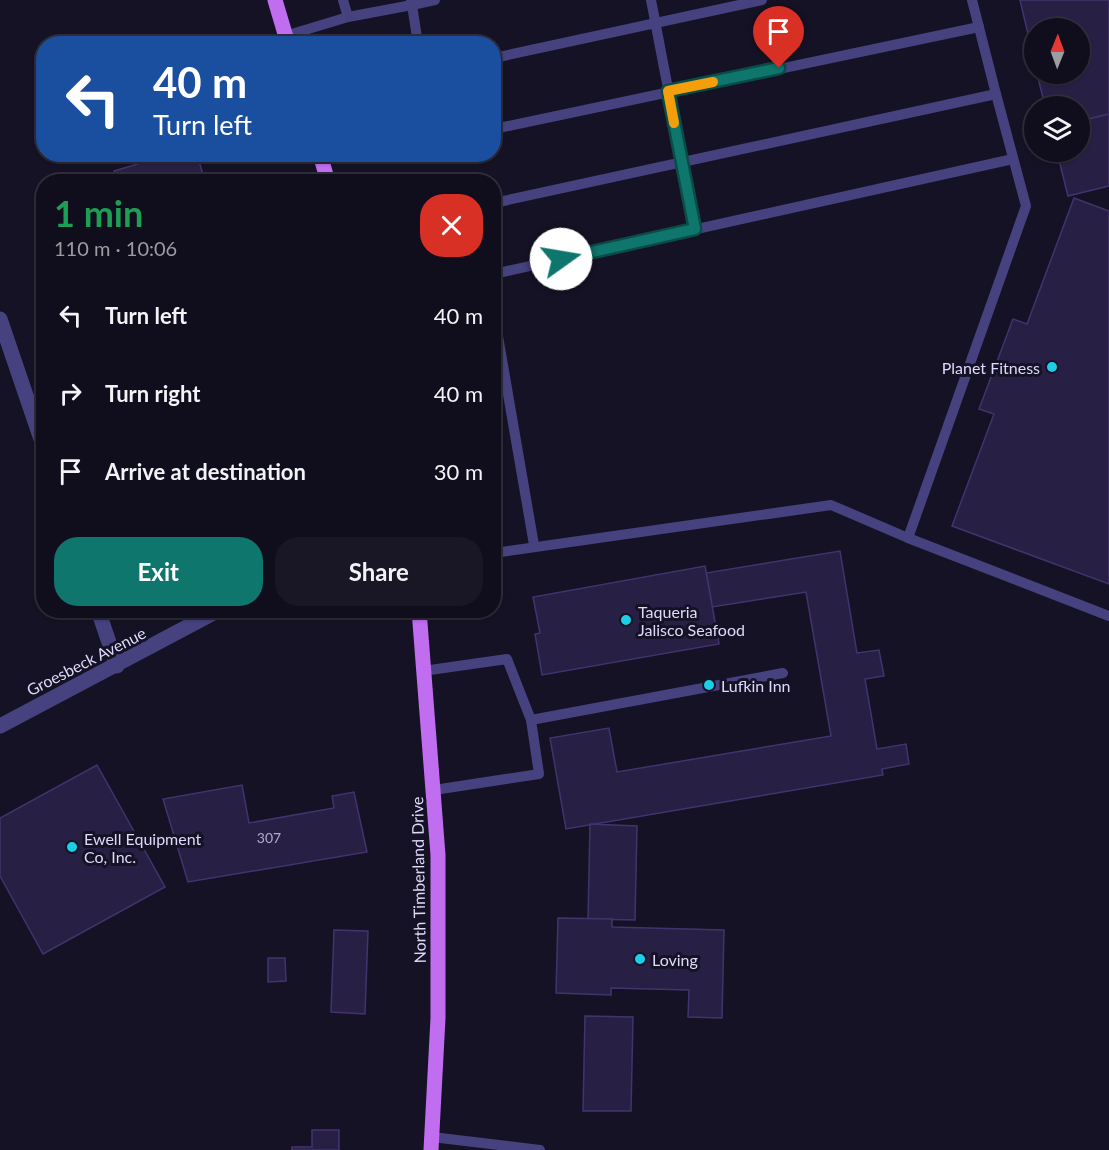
<!DOCTYPE html>
<html lang="en">
<head>
<meta charset="utf-8">
<style>
	body { margin:0; font-family:Lato,sans-serif; background:#191725; color:#f1f3f6; height:100vh; display:flex; flex-direction:column; font-size:22px; white-space:nowrap }
	* { box-sizing:border-box; margin:0 }
	p { font-size:20px; color:#9c9ca3 }
	.icon { flex:none; width:33px; height:33px; fill:none; stroke:currentColor; stroke-width:2; stroke-linecap:round; stroke-linejoin:round }
	.map { position:relative; flex:1; overflow:hidden }
	.sheet { position:absolute; left:36px; top:174px; width:465px; height:444px; display:flex; flex-direction:column; background:#100e1c; border-radius:24px; box-shadow:0 2px 4px #0004,0 0 0 2px #302e3b }
	.sheet>* { flex:none }
	.guide { position:absolute; left:36px; top:36px; width:465px; height:126px; border-radius:24px; box-shadow:0 2px 4px #0004,0 0 0 2px #302e3b; background:#1a4fa0; color:#fff; overflow:hidden }
	.needle { width:39px; rotate:1deg }
	.tools { position:absolute; left:1024px; top:18px; display:grid; gap:12px }
	.tools a { display:grid; place-items:center; width:66px; height:66px; border-radius:50%; background:#100e1c; box-shadow:0 2px 4px #0004,0 0 0 2px #302e3b; font-size:30px }
	.pin { position:absolute; display:grid; place-items:center; width:51px; height:51px; color:#fff; margin:-62px -26px; border-radius:50% 50% 50% 0; rotate:-45deg; box-shadow:0 0 6px #0007 }
	.pin .icon { rotate:45deg }
	.me { position:absolute; width:66px; margin:-33px; rotate:77deg; stroke-linejoin:round; filter:drop-shadow(0 0 4px #0008) }
	.turn { display:flex; align-items:center; gap:21px; height:126px; padding:0 18px; font-size:27px }
	.turn .icon { width:78px; height:78px; stroke-width:2.5 }
	.turn b { display:block; font-size:42px; line-height:51px }
	.round { display:grid; place-items:center; flex:none; width:63px; height:63px; border-radius:24px; background:#191725 }
	.summary { display:flex; align-items:center; justify-content:space-between; height:102px; padding:0 18px }
	h1 { font-size:36px; font-weight:700; line-height:45px; color:#1e9e55 }
	.action { display:flex; gap:12px; margin-top:auto; padding:12px 18px }
	.action a { flex:1; height:69px; border-radius:24px; background:#0f766e; color:#fff; font-size:24px; font-weight:700; line-height:69px; text-align:center }
	.action a+a { background:#191725; color:#f1f3f6 }
	ul { padding:0; list-style:none }
	li { display:flex; align-items:center; gap:18px; height:78px; padding:0 18px }
	li div { flex:1 }
	li b { display:block; font-size:22px }
	li em { font-style:normal }
	.map>svg:first-child { display:block }
	.building { fill:#282044; stroke:#41346e; stroke-width:1.5 }
	.lines { fill:none; stroke-linecap:round; stroke-linejoin:round }
	.lane { stroke:#45427f; stroke-width:10 }
	.street { stroke:#45427f; stroke-width:15 }
	.primary { stroke:#c16def; stroke-width:15 }
	.route-casing { stroke:#0a4d48; stroke-width:15 }
	.route { stroke:#0f766e; stroke-width:10 }
	.slow { stroke:#f59e0b; stroke-width:10 }
	.poi-dot { fill:#1acfe7; stroke:#161225; stroke-width:2 }
	.labels { text-anchor:middle; dominant-baseline:central; stroke-width:6; stroke-linejoin:round; paint-order:stroke }
	.number-label { font-size:14px; fill:#b0accd }
	.poi-label { font-size:16px; fill:#dedafb; stroke:#161225; text-anchor:start }
	.street-label { font-size:16px; fill:#dedafb; stroke:#161225 }
</style>
</head>
<body>
<div class="map">
<svg width="1109" height="1150" viewBox="0 0 1109 1150">
	<rect width="100%" height="100%" fill="#161225"/>
	<!-- building -->
	<g class="building">
		<polygon points="1020,0 1109,0 1109,114 1080,121 1080,106 1045,106 1037,74 1080,74 1080,28 1035,28 1035,64"/>
		<polygon points="1109,114 1109,186 1068,196 1057,152 1080,152 1080,121"/>
		<polygon points="171,154 197,154 205,182 117,182 114,171"/>
		<polygon points="1074,198 1109,211 1109,584 952,526 994,414 979,409 1013,319 1027,324"/>
		<polygon points="840,551 857,653 879,650 884,676 865,679 877,749 906,744 909,764 882,769 883,775 566,829 550,738 609,728 617,772 831,736 806,592 712,607 706,573"/>
		<polygon points="705,566 719,644 542,675 535,634 540,633 533,597"/>
		<polygon points="97,765 165,887 43,954 0,876 0,818"/>
		<polygon points="242,785 249,823 334,808 332,796 354,792 367,852 188,882 163,799"/>
		<polygon points="590,824 637,826 635,920 588,919"/>
		<polygon points="558,918 612,919 612,927 724,930 722,1018 688,1017 689,990 611,988 611,995 556,993"/>
		<polygon points="334,930 368,931 365,1014 331,1012"/>
		<polygon points="268,958 285,958 286,981 268,982"/>
		<polygon points="585,1016 633,1017 631,1111 583,1111"/>
		<polygon points="312,1130 339,1130 339,1150 292,1150 292,1147 312,1147"/>
	</g>
	<g class="lines">
		<!-- lane -->
		<g class="lane">
			<polyline points="343,0 348,17 412,5 418,44"/>
			<polyline points="411,0 412,5 435,0"/>
			<polyline points="651,0 695,229"/>
			<polyline points="285,36 348,17"/>
			<polyline points="494,58 762,0"/>
			<polyline points="494,129 979,27"/>
			<polyline points="494,203 996,94 972,0"/>
			<polyline points="494,274 1013,159"/>
			<polyline points="494,313 534,545"/>
			<polyline points="908,538 1109,616"/>
			<polyline points="494,553 831,505 908,538 1026,206 996,94"/>
			<polyline points="423,671 507,659 531,720"/>
			<polyline points="434,790 539,774 531,720 783,673"/>
			<polyline points="432,1137 540,1150"/>
		</g>
		<!-- street -->
		<g class="street">
			<polyline points="0,319 44,448"/>
			<polyline points="98,610 117,666"/>
			<polyline points="0,726 219,610"/>
		</g>
		<!-- primary -->
		<g class="primary">
			<polyline points="275,0 288,44"/>
			<polyline points="320,154 328,182"/>
			<polyline points="419,610 438,855 438,1018 431,1150"/>
		</g>
	</g>
	<g class="lines">
		<!-- route casing -->
		<g class="route-casing">
			<polyline id="route" points="561,259 695,229 668,91 779,68"/>
		</g>
		<!-- route -->
		<use href="#route" class="route"/>
		<!-- slow -->
		<polyline class="slow" points="674,123 668,91 713,82"/>
	</g>
	<!-- markers -->
	<g class="poi-dot">
		<circle cx="1052" cy="367" r="6"/>
		<circle cx="626" cy="620" r="6"/>
		<circle cx="709" cy="685" r="6"/>
		<circle cx="72" cy="847" r="6"/>
		<circle cx="640" cy="959" r="6"/>
	</g>
	<g class="labels">
		<!-- number labels -->
		<g class="number-label">
			<text x="269" y="837">307</text>
		</g>
		<!-- poi labels -->
		<g class="poi-label">
			<text x="1040" y="367" text-anchor="end">Planet Fitness</text>
			<text x="638" y="611">Taqueria<tspan x="638" dy="18">Jalisco Seafood</tspan></text>
			<text x="721" y="685">Lufkin Inn</text>
			<text x="84" y="838">Ewell Equipment<tspan x="84" dy="18">Co, Inc.</tspan></text>
			<text x="652" y="959">Loving</text>
		</g>
		<!-- street labels -->
		<g class="street-label">
			<text transform="translate(86 661) rotate(-27)">Groesbeck Avenue</text>
			<text transform="translate(418 880) rotate(-91)">North Timberland Drive</text>
		</g>
	</g>
</svg>
<div class="tools">
<a><svg class="needle" viewBox="-14 -14 28 28"><path d="M0-13l5 13h-10z" fill="#e53935"/><path d="M0 13l5-13h-10z" fill="#9c9ca3"/></svg></a>
<a><svg class="icon" aria-label="layers" viewBox="0 0 24 24"><path d="M12 4l9 5-9 5-9-5zM3 14l9 5 9-5"/></svg></a>
</div>
<div class="pin" style="left:779px;top:68px;background:#d93025"><svg class="icon" aria-label="arrive" viewBox="0 0 24 24"><path d="M6 21V4h12l-3 4 3 4H6"/></svg></div>
<svg class="me" style="left:561px;top:259px" viewBox="-20 -20 40 40"><circle r="19" fill="#fff"/><path d="M0-13L10 11 0 6-10 11z" fill="#0f766e"/></svg>
<div class="guide">
<div class="turn"><svg class="icon" aria-label="left" viewBox="0 0 24 24"><path d="M17 20v-9H6M10 6l-5 5 5 5"/></svg><div><b>40 m</b>Turn left</div></div>
</div>
<section class="sheet">
<div class="summary"><div><h1>1 min</h1><p>110 m · 10:06</p></div><a class="round" style="background:#d93025;color:#fff"><svg class="icon" aria-label="close" viewBox="0 0 24 24"><path d="M6 6l12 12M18 6L6 18"/></svg></a></div>
<ul>
<li><svg class="icon" aria-label="left" viewBox="0 0 24 24"><path d="M17 20v-9H6M10 6l-5 5 5 5"/></svg><div><b>Turn left</b></div><em>40 m</em></li>
<li><svg class="icon" aria-label="right" viewBox="0 0 24 24"><path d="M7 20v-9h11M14 6l5 5-5 5"/></svg><div><b>Turn right</b></div><em>40 m</em></li>
<li><svg class="icon" aria-label="arrive" viewBox="0 0 24 24"><path d="M6 21V4h12l-3 4 3 4H6"/></svg><div><b>Arrive at destination</b></div><em>30 m</em></li>
</ul>
<div class="action"><a>Exit</a><a>Share</a></div>
</section>
</div>
</body>
</html>
